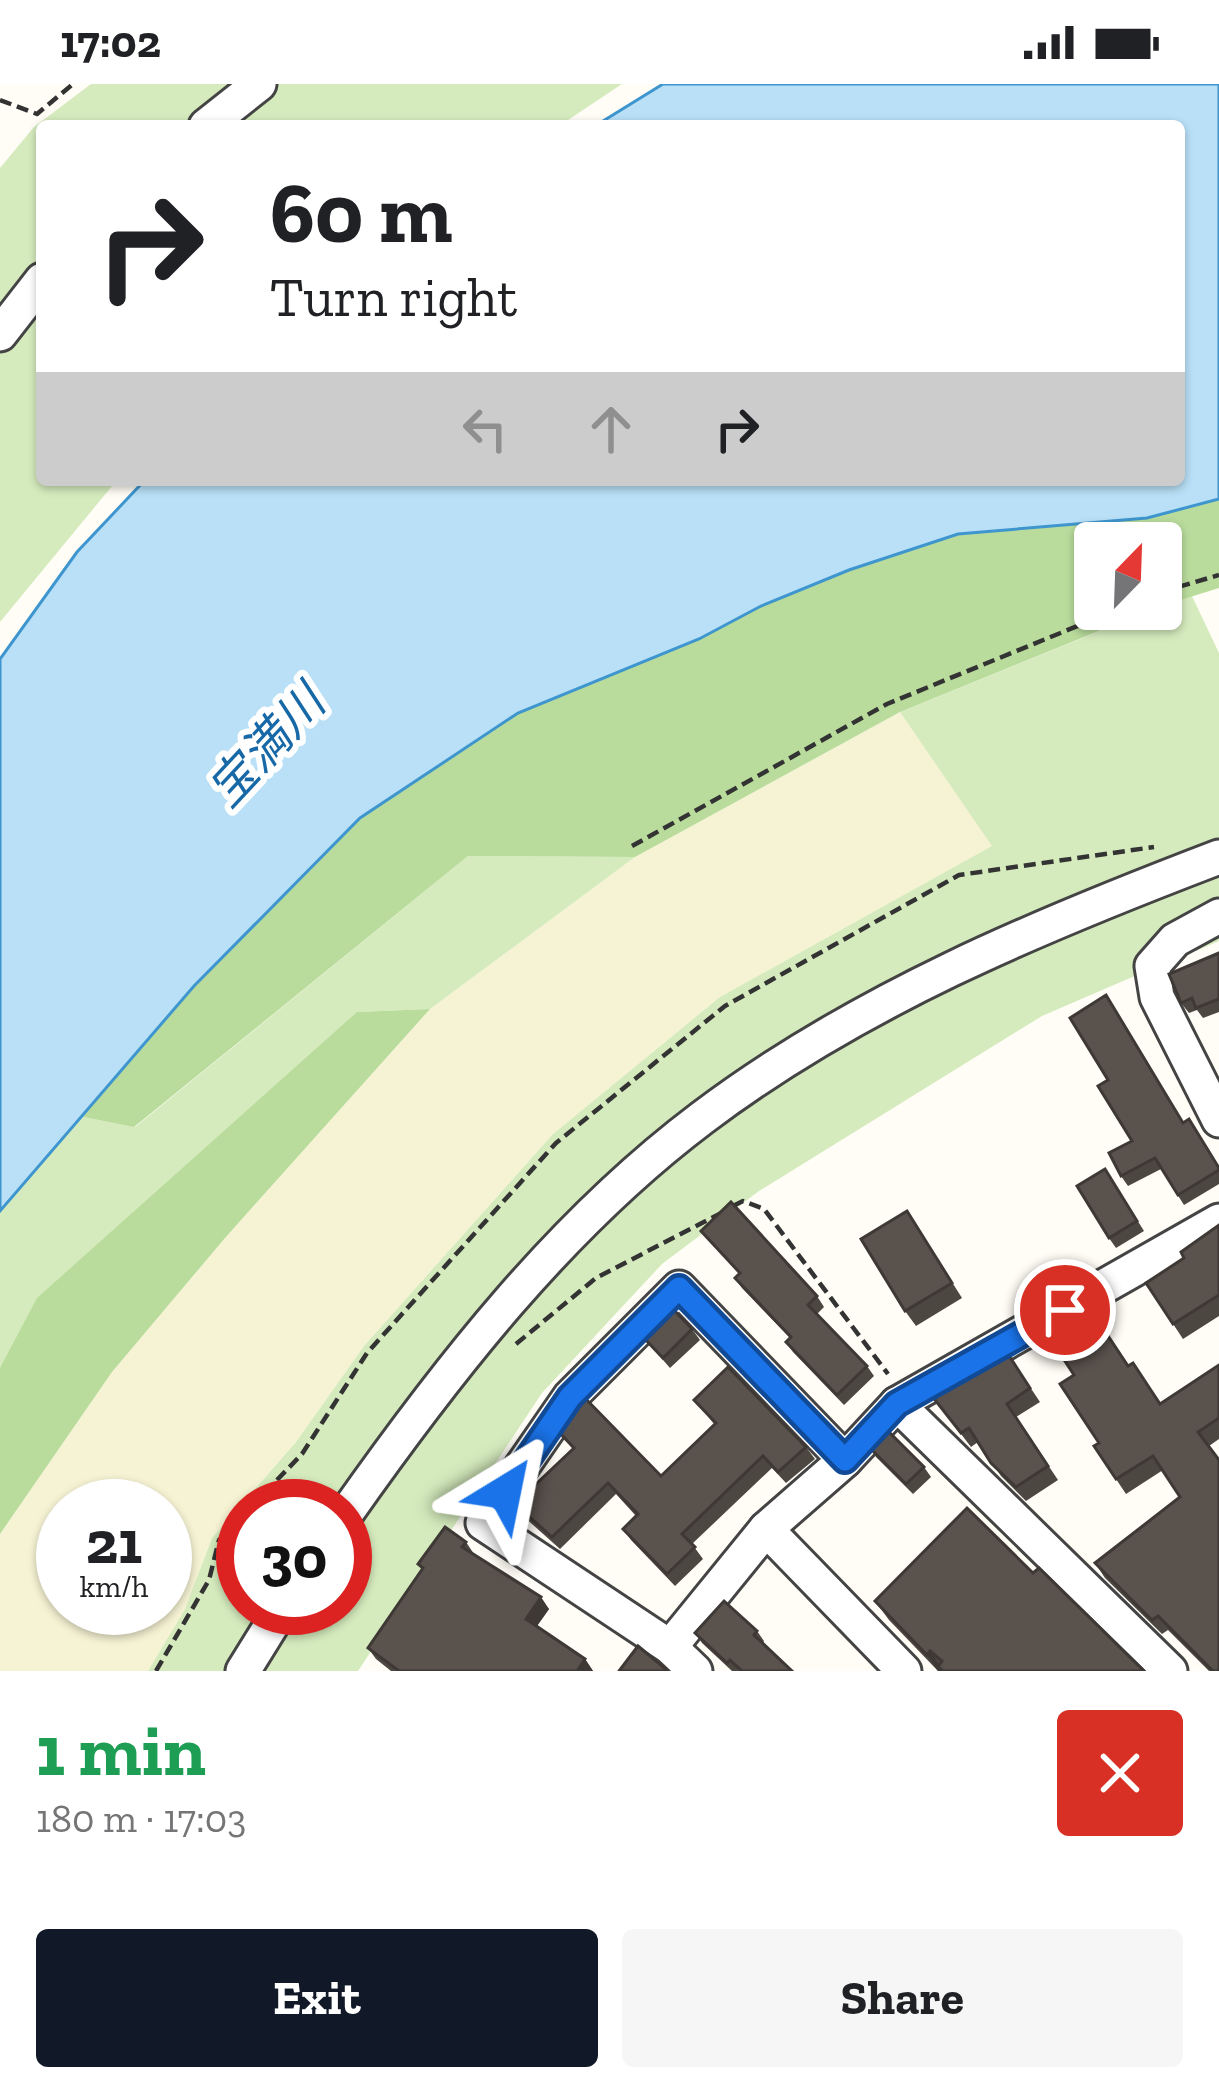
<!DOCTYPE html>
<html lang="en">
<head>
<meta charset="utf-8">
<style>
	body { margin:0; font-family:"Zilla Slab","Noto Sans JP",serif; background:#f6f6f6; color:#202124; height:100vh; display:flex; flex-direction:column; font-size:45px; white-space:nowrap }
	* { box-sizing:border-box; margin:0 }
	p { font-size:39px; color:#757577 }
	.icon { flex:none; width:66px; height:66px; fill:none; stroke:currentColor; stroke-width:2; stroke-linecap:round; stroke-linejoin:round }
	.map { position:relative; height:1587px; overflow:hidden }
	.side { display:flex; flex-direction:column; background:#fff; flex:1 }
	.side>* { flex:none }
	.guide { position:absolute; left:36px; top:36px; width:1149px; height:366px; border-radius:12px; box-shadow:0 3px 9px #0004; background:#fff; color:#202124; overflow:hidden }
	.needle { width:78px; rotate:23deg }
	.tools { position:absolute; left:1074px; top:438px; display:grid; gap:24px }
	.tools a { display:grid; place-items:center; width:108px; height:108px; border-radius:12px; background:#fff; box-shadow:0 3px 9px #0004; font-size:60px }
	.speed { position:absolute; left:36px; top:1395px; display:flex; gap:24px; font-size:60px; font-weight:700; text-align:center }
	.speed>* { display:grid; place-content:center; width:156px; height:156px; border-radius:50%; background:#fff; box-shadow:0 3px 9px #0004; line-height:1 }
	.speed small { font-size:30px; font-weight:400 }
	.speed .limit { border:18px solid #d22; background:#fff; color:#111 }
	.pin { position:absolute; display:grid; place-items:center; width:102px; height:102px; color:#fff; margin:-51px; border:6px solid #fff; border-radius:50%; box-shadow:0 3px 12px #0007 }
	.me { position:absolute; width:132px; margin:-66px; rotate:35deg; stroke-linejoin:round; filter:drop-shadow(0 0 9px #0008) }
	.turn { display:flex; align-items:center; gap:42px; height:252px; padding:0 36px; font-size:54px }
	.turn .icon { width:156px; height:156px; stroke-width:2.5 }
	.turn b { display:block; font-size:84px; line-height:102px }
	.lanes { display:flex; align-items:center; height:114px; padding:0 36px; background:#0003; justify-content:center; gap:60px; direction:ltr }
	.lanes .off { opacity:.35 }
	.round { display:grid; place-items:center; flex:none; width:126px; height:126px; border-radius:12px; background:#f6f6f6 }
	.summary { display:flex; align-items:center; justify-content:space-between; height:204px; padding:0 36px }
	h1 { font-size:72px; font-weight:800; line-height:90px; color:#1e9e55 }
	.button { display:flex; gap:24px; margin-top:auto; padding:24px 36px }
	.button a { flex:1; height:138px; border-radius:12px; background:#111827; color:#fff; font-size:48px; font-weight:800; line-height:138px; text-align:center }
	.button a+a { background:#f6f6f6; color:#202124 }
	.status { display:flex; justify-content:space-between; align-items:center; height:84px; padding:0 60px; background:#fff; direction:ltr }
	.status svg { height:33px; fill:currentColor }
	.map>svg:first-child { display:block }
	.farmland { fill:#f6f3d4; fill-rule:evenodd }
	.green { fill:#d5ebbd; fill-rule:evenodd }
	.forest { fill:#b9dc9c }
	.water { fill:#b9e0f7; stroke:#3f96cf; stroke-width:3 }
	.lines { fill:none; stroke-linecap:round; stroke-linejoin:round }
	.minor-casing { stroke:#444; stroke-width:39 }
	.path { stroke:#333; stroke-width:4.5; stroke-dasharray:12 6; stroke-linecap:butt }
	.minor { stroke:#fff; stroke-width:33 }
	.wall { fill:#4d4742 }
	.shaded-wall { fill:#3f3936 }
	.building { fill:#5a524d; stroke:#3f3936; stroke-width:3 }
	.route-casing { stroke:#114b97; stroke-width:30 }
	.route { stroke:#1a73e8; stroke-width:21 }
	.labels { text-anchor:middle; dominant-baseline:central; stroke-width:12; stroke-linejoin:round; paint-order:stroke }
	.water-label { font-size:48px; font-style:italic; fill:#1768a6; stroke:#fff }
</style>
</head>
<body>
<div class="status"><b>17:02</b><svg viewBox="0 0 49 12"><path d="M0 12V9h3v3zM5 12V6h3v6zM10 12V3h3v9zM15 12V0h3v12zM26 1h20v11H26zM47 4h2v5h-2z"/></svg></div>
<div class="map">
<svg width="1219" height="1587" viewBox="0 0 1219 1587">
	<rect width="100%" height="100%" fill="#fffdf5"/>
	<!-- farmland -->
	<path class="farmland" d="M900,628L993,762L720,913L553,1050L364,1262L296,1358L212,1454L185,1525L148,1587H0V1450L112,1288L225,1154L430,925L635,773ZM63,1422H165V1524H63Z"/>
	<!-- green -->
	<g class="green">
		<polygon points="91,0 622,0 559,42 42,42 42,396 117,396 0,538 0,84 34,43"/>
		<path d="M1191,510L1219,569V857L1196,867L1148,868L1137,891L1042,932L759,1107L662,1180L542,1309L358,1587H148L185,1525L212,1454L296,1358L364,1262L553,1050L720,913L992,762L900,628ZM243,1422H345V1524H243Z"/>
		<polygon points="468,772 635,773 430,925 357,928 0,1284 0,1127 78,1032 135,1043"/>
	</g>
	<!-- forest -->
	<g class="forest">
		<polygon points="1219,415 1219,504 1161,522 1161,459 1095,459 1095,525 1153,525 900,628 635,773 468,772 134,1043 78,1032 194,902 360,734 518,629 699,555 761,522 849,486 958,450 1147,434"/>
		<polygon points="430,925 225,1154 112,1288 0,1450 0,1284 37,1214 357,928"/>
	</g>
	<!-- water -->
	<polygon class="water" points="663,0 1219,0 1219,415 1147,434 958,450 849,486 761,522 699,555 518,629 360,734 194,902 0,1127 0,575 77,468 145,396 1179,396 1179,42 595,42"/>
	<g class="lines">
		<!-- minor casing -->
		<g class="minor-casing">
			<g id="minor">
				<polyline points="206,42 259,0"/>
				<polyline points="0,250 42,196"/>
				<polyline points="1219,832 1175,856 1152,882 1157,913 1219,1036"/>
				<polyline points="897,1320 1170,1587"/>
				<path d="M345,1431C447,1286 560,1141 702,1034C857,917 1038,842 1219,773"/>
				<polyline points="766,1445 904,1587"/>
				<polyline points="670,1563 766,1445 845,1376 897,1320 1219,1137"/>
				<polyline points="243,1587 282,1524"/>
				<polyline points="695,1587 670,1563 483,1439 570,1313 679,1204 845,1376"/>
			</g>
		</g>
		<!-- path -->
		<g class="path">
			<polyline points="0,16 37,30 73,0"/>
			<polyline points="1161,508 1219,491"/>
			<polyline points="632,762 887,620 1119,525"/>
			<polyline points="733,1122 743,1117 764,1125 888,1290"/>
			<polyline points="516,1260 596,1194 723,1128"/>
			<polyline points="252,1422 302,1370 367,1269 556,1059 725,922 959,791 1154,763"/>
			<polyline points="156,1587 209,1496 219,1456 243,1431"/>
		</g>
		<!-- minor -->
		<use href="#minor" class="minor"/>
	</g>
	<!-- wall -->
	<g class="wall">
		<polygon points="1219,869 1219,928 1203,934 1197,926 1189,929 1181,919"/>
		<polygon points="1184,1038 1219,1083 1219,1100 1184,1121 1161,1085 1128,1102 1121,1092"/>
		<polygon points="1105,1085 1144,1147 1116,1164 1109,1154"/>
		<polygon points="907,1127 962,1214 916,1242 905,1227"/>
		<polygon points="1219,1141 1219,1232 1183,1255 1146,1199 1184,1174"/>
		<polygon points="701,1147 817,1212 824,1223 817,1230 867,1282 874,1292 844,1321 793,1268 786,1258 790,1254 742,1204 735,1194 739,1190"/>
		<polygon points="692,1245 700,1256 670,1284 643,1253"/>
		<polygon points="1004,1264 1040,1318 1016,1333 1058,1396 1026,1417 1001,1392 978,1358 971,1363 928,1307"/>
		<polygon points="1128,1281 1161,1319 1219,1281 1219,1355 1209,1362 1219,1587 1209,1587 1168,1546 1162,1550 1105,1494 1095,1479 1180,1413 1163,1386 1126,1410 1094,1362 1099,1359"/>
		<polygon points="694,1316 806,1363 815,1375 786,1399 772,1384 692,1460 703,1475 675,1502 631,1456 623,1445 636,1432 616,1410 560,1465 523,1432 515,1420 573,1365 557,1346 661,1392 715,1341"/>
		<polygon points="869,1363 924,1383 931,1393 913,1410 876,1373"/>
		<polygon points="466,1458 474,1470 549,1525 537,1542 585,1575 593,1587 391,1587 376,1575 368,1564 422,1486 418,1480"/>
		<polygon points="1033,1489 1144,1587 938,1587 889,1536 875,1517"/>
		<polygon points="757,1547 764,1557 763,1559 792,1587 732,1587 702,1559 695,1549"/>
	</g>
	<!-- shaded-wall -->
	<g class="shaded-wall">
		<polygon points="541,1513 549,1525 534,1546 526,1535"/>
		<polygon points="930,1567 943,1586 938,1587 927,1571"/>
		<polygon points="585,1575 593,1587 577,1587"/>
	</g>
	<!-- building -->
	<g class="building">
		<polygon points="1219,869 1219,915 1196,924 1192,914 1181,919 1169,890"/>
		<polygon points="1106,911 1183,1039 1189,1035 1219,1084 1219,1086 1178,1111 1155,1074 1121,1092 1109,1069 1132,1057 1098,1002 1108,996 1070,934"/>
		<polygon points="1105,1085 1137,1137 1109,1154 1077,1102"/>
		<polygon points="731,1118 817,1212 808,1221 867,1282 837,1311 786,1258 791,1253 735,1194 740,1189 701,1147"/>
		<polygon points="907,1127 952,1199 905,1227 861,1155"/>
		<polygon points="1219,1141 1219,1211 1173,1240 1146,1199 1184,1174 1181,1168"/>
		<polygon points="1085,1217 1128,1282 1133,1279 1160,1320 1219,1281 1219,1334 1198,1348 1219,1376 1219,1587 1213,1587 1158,1532 1152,1536 1095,1479 1180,1413 1153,1372 1116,1395 1094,1362 1099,1359 1060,1300 1074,1291 1042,1242"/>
		<polygon points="672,1224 692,1245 663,1274 643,1253"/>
		<polygon points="1004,1264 1030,1304 1007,1320 1048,1382 1016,1403 991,1379 969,1344 961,1349 928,1307"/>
		<polygon points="728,1283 806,1363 778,1388 763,1372 682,1450 695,1463 667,1490 623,1445 638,1430 608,1399 552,1453 515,1420 574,1364 557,1346 582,1311 661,1392 716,1339 694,1316"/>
		<polygon points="886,1345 924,1383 906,1400 869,1363"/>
		<polygon points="967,1424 1033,1489 1039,1484 1144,1587 943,1587 938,1583 942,1577 930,1567 927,1571 875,1517"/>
		<polygon points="445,1443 466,1458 462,1463 541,1513 526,1535 585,1575 577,1587 399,1587 368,1564 423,1484 418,1480"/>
		<polygon points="724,1517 757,1547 754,1551 792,1587 742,1587 730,1576 727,1579 695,1549"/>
		<polygon points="638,1562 668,1587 619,1587"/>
	</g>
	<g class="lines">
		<!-- route casing -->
		<g class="route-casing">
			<polyline id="route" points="505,1408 570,1313 679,1204 845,1376 897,1320 1065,1226"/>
		</g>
		<!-- route -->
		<use href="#route" class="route"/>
	</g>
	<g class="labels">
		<!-- water labels -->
		<g class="water-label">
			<text transform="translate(266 662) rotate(-47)">宝満川</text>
		</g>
	</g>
</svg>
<div class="tools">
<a><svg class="needle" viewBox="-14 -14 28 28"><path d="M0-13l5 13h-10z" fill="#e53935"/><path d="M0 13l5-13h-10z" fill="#757577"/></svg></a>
</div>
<div class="speed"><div>21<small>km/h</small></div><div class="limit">30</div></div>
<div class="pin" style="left:1065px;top:1226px;background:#d93025"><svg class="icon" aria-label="arrive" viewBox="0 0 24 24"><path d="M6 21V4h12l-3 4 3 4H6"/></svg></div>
<svg class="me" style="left:505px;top:1408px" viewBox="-20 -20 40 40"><path d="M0-17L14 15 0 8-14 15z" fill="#1a73e8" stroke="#fff" stroke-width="4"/></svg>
<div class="guide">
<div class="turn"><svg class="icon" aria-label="right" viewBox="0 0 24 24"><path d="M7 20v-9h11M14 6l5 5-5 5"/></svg><div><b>60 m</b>Turn right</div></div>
<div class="lanes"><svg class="icon off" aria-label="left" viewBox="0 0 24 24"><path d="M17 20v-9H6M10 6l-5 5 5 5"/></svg><svg class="icon off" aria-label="ahead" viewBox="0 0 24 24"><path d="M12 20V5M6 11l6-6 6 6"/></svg><svg class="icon" aria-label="right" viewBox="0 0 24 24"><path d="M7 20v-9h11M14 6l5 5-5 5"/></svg></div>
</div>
</div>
<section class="side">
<div class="summary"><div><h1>1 min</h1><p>180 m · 17:03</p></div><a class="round" style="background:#d93025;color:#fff"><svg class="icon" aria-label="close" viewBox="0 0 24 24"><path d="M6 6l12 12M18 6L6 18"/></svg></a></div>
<div class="button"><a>Exit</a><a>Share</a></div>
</section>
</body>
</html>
